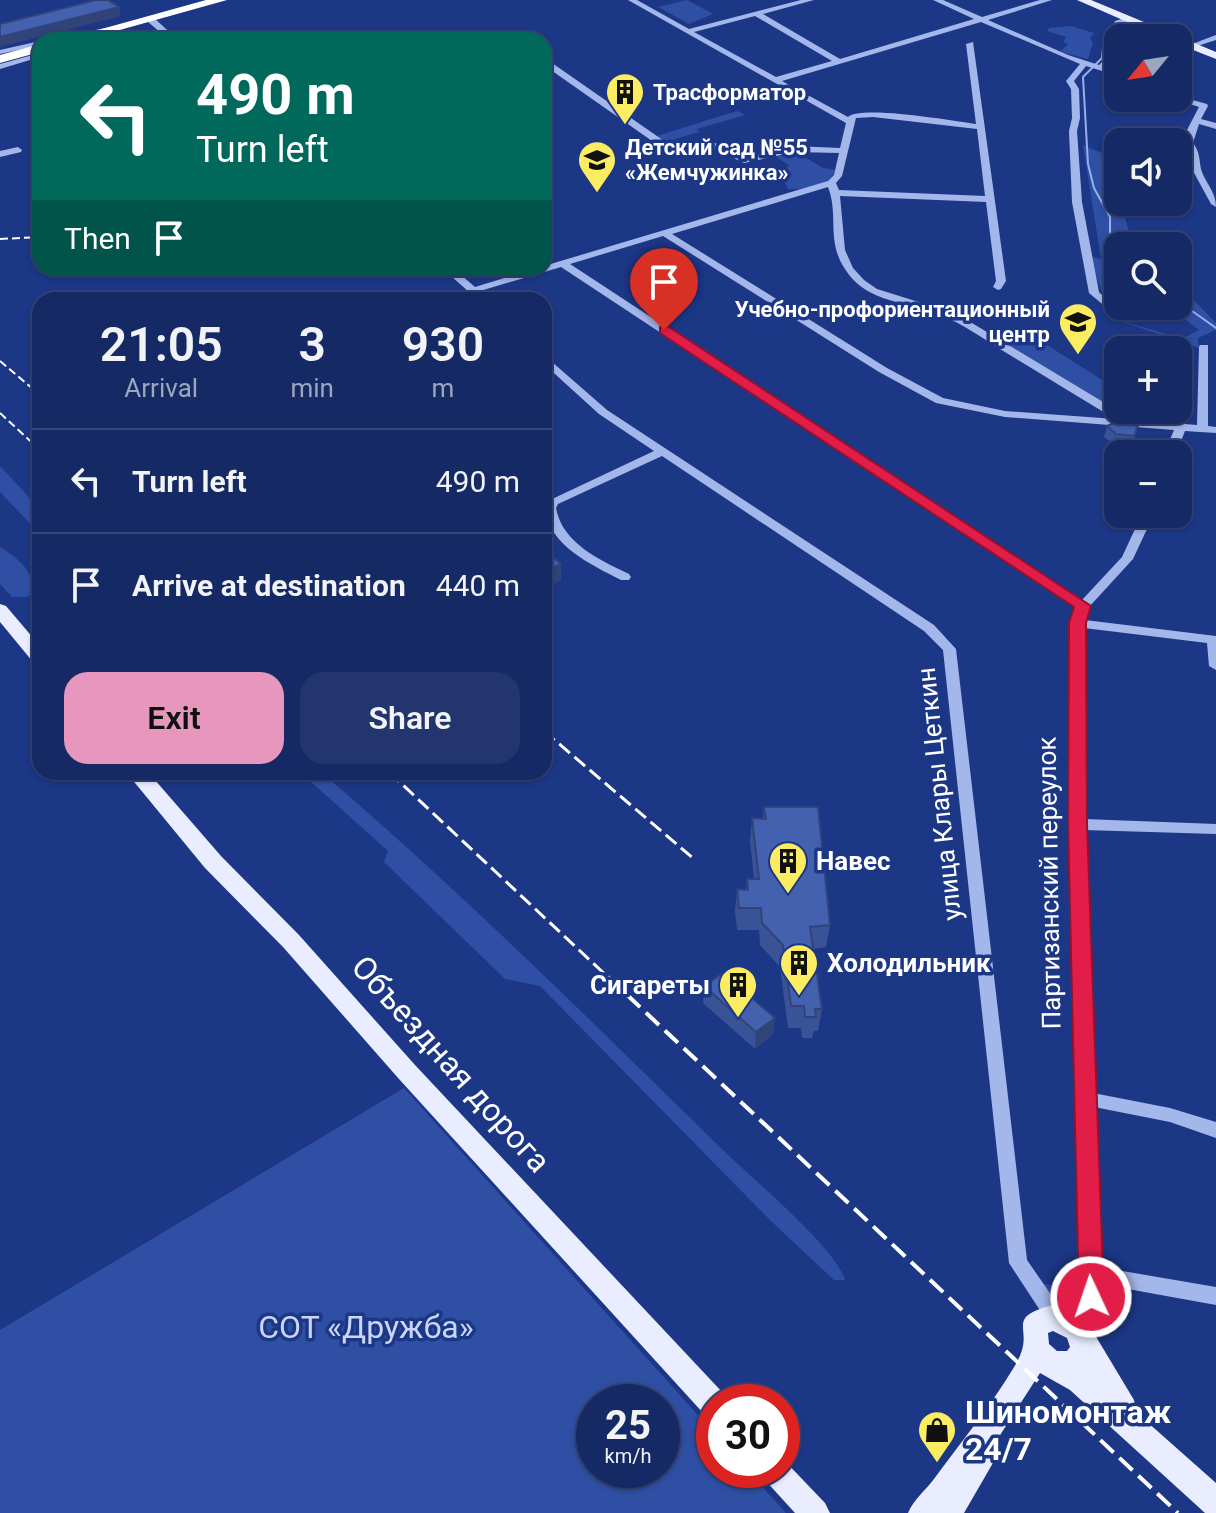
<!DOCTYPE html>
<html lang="en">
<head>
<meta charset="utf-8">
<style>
	body { margin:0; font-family:Roboto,sans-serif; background:#22356d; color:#f1f3f6; height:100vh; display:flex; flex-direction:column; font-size:30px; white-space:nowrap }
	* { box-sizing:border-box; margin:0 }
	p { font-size:26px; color:#9da6bf }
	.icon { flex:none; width:44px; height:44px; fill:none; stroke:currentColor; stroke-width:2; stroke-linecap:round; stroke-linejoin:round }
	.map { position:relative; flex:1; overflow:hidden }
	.sheet { position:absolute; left:32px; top:292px; width:520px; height:488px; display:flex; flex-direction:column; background:#152964; border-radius:24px; box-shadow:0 2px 6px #0004,0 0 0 2px #344578 }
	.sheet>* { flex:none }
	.banner { position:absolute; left:32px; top:32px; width:520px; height:244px; border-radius:24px; box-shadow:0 2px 6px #0004,0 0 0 2px #344578; background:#00695c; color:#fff; overflow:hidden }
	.needle { width:52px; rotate:240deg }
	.buttons { position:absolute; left:1104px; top:24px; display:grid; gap:16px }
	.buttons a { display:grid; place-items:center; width:88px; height:88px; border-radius:16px; background:#152964; box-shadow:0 2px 6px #0004,0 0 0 2px #344578; font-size:40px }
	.speed { position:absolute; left:576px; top:1384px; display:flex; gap:16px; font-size:40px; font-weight:700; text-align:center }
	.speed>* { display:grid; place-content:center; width:104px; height:104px; border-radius:50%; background:#152964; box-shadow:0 2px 6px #0004,0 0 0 2px #344578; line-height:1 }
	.speed small { font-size:20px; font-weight:400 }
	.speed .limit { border:12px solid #d22; background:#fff; color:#111 }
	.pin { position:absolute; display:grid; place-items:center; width:68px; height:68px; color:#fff; margin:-82px -34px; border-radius:50% 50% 50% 0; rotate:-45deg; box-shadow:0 0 8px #0007 }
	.pin .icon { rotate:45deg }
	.me { position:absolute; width:88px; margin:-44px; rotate:357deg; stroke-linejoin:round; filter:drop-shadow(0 0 6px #0008) }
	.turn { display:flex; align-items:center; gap:28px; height:168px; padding:0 32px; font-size:36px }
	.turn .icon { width:104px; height:104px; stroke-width:2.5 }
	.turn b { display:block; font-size:56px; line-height:68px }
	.then { display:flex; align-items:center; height:76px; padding:0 32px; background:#0003; gap:16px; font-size:30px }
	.eta { display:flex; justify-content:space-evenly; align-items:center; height:136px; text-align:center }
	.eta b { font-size:48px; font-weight:600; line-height:56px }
	.action { display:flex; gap:16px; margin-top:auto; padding:16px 32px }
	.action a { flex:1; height:92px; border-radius:24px; background:#e797bd; color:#111; font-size:32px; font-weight:600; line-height:92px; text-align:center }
	.action a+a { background:#22356d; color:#f1f3f6 }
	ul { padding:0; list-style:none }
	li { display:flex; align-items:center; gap:24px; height:104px; padding:0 32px; border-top:2px solid #344578 }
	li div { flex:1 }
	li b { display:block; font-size:30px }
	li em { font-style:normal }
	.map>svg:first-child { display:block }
	.green { fill:#2f4fa4; fill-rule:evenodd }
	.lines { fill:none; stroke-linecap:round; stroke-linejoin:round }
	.stream { stroke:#97afed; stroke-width:2 }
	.minor { fill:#a4b7eb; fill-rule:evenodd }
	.major { fill:#e9edff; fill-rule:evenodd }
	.highway { fill:#fff; fill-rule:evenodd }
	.rail-far2 { stroke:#fff; stroke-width:2; stroke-dasharray:8 4; stroke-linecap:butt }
	.rail-far1 { stroke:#fff; stroke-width:3; stroke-dasharray:14 6; stroke-linecap:butt }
	.rail { stroke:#fff; stroke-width:4; stroke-dasharray:18 8; stroke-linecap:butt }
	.wall { fill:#3a5396 }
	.shaded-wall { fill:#30447a }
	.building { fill:#4461af; stroke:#30447a; stroke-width:2 }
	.route { fill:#e11d48; stroke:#92132f; stroke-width:2 }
	.labels { text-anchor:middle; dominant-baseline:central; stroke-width:7; stroke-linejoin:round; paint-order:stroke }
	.far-poi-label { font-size:22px; font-weight:bold; fill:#fff; stroke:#1c3786; text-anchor:start }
	.street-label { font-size:26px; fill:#fff; stroke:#1c3786 }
	.poi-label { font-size:26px; font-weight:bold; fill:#fff; stroke:#1c3786; text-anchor:start }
	.near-street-label { font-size:32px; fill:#fff; stroke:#1c3786 }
	.near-park-label { font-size:32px; fill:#c9d6f8; stroke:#1c3786 }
	.near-poi-label { font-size:32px; font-weight:bold; fill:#fff; stroke:#1c3786; text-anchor:start }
</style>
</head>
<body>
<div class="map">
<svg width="1216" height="1513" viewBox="0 0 1216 1513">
	<rect width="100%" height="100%" fill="#1c3786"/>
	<!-- green -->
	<g class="green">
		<polygon points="687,0 713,14 689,24 658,7"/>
		<polygon points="1071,26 1094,33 1090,38 1093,43 1088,59 1060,52 1068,44 1063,42 1066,37 1047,31 1049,28"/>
		<polygon points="737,111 745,115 697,129 699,132 665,142 657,136"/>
		<polygon points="1083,145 1104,154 1132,240 1139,246 1118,246 1118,302 1103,295 1089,256 1101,259"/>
		<path d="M795,151L823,168L836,170C828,188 806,190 788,189L780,172L789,165L776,157Z"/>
		<polygon points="1178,284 1216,323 1216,330 1198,338 1199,348 1112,318 1183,339 1197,338 1184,338 1199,330 1168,306 1178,306"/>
		<polygon points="1028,333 1118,390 1118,410 1142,410 1142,419 1119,414 1009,348 1009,341"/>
		<polygon points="0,466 40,509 40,534 0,492"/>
		<path d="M0,547C18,558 31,569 35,590L27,597H12L0,584Z"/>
		<path d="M300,772H321C462,892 593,1023 725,1152C753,1179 836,1248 845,1280H834L771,1221L540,986L505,979L384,862L388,851Z"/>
		<path d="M404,1088L714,1433V1470H747L786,1513H0V1330ZM594,1402H662V1470H594Z"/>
		<polygon points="1040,1284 1085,1286 1078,1305 1067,1312 1056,1310"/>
	</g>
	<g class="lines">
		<!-- stream -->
		<g class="stream">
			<polyline points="1104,36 1102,58 1083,77 1088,164 1094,188 1110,217 1110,244 1118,257"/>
			<polyline points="1178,301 1216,328"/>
		</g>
		<!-- minor -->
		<g class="minor">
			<path d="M628,0H637L689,29L801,0H814L763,14L840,59L974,19L933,0H943L982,17L1040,0H1052L988,20L1068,55L1099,65L1103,61L1115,21L1128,17L1132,19L1121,24L1111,62L1106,68L1118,71V76L1086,66L1074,81L1079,89L1080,118L1077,131L1082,202L1099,292L1112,305L1107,308L1089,293L1072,202L1069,131L1072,118L1071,89L1066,81L1080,64L981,22L782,81L848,117C863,105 952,121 976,124L966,44L973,42L1006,281L1001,289L998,290L993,287L996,281L986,202L840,196L845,250L853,268L864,280L877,289L957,314L1133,420L1197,425L1199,347L1200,345H1208V426L1216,427V433L1185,431L1176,454H1164L1174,430L1005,417L936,403L879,372L663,236L570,264L1082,600L1122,557L1142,514H1154L1133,559L1089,607L1085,620L1216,636V670L1209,666L1207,643L1084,628V819L1216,824V834L1084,830L1093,1093L1170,1108L1216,1122V1138L1170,1122L1094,1107L1099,1267L1216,1287V1305L1100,1284V1297L1082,1332L1075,1335L1068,1332L1065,1326L1082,1296L1070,824L1072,623L1076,607L561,267L480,291L489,300H478L442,268H453L475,287L537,268H544V266L828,181L834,175L839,153L795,152L744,163L712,148L672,155L548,68H544V64L552,63L677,150L713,142L745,157L795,146L840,148L846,123ZM755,16L832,61L776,77L694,32ZM873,117L977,129L985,196L839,190L836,183L842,176L856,118ZM828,187C839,215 826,241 845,269C864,300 899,301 930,311C955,319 978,335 1000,349C1038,372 1077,396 1115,419L1005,411L943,398L887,368L672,234Z"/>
			<polygon points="150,17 153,17 178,40 169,40 147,21 147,17"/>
			<polygon points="110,27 114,29 113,31 63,40 47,40"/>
			<polygon points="1216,35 1216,40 1191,48 1187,46"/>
			<polygon points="40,41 40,45 0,54 0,50"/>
			<polygon points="40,53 40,57 0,69 0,64"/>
			<path d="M1178,96L1207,104L1208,106L1201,119L1216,123V129L1199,124L1193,143C1200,152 1199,159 1201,169C1205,183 1216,191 1216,207L1211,204L1193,171L1191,152L1185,143L1187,130L1199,107L1172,98H1178Z"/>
			<polygon points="18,147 22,150 21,152 0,157 0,151"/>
			<path d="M544,355L607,410L934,625L956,649L1027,1260L1063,1312L1065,1318L1063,1324L1056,1327L1049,1324L1009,1263L943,650L924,631L662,456L558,504L556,508C562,543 600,560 629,574L631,577L629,580H621C590,564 550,546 544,508L550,500L654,451L599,414L544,364Z"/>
		</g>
		<!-- major -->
		<g class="major">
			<polygon points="1077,0 1091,0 1216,52 1216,59 1178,44 1178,38 1164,38"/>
			<polygon points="0,604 6,606 40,646 40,664 33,662 0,622"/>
			<polygon points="126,772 148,772 221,856 299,935 415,1065 724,1394 727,1402 714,1402 714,1418 704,1414 399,1079 283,947 205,868"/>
			<path d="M1053,1305L1076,1312L1086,1320L1134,1400L1137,1413L1216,1483V1513H1205L1070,1390L1040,1373L993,1446L997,1456L964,1513H908C914,1499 925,1491 934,1479C958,1446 984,1414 1006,1380C1011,1372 1018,1362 1021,1353C1031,1327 1006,1317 1053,1305ZM1053,1331L1067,1338L1070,1347L1067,1351H1057L1049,1344L1048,1333Z"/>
			<polygon points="782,1458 825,1503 830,1513 795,1513 765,1480 761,1470 782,1470"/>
		</g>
		<!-- highway -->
		<g class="highway">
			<polygon points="206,0 227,0 84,40 62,40"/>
			<polygon points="40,44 40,52 0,63 0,55"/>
		</g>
		<!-- rail-far2 -->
		<g class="rail-far2">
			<polyline points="0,239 40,237"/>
			<polyline points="0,361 40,395"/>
			<polyline points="0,413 40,450"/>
		</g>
		<!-- rail-far1 -->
		<g class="rail-far1">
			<polyline points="544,731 694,859"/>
			<polyline points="389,772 610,979"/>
		</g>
		<!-- rail -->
		<polyline class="rail" points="608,977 1178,1513"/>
	</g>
	<!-- wall -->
	<g class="wall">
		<polygon points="1107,426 1135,437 1131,447 1113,444 1104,437"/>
		<polygon points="544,550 561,580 546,588 544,586"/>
		<polygon points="764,807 830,925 826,947 813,949 822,1009 818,1031 814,1031 812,1038 802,1038 801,1028 788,1028 780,967 760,945 759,930 737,930 735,911 737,889 746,890 747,879 754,879 750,841 752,818 763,819"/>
		<polygon points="704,986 775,1018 773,1034 755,1049 703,1003"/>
	</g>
	<!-- shaded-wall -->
	<g class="shaded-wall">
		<polygon points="119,7 121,16 0,47 0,37"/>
		<polygon points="561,564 561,580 546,588 545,571"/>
		<polygon points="775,1018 773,1034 755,1049 756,1032"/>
	</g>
	<!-- building -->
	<g class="building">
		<polygon points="96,0 108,0 119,7 0,37 0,24"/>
		<polygon points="1118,421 1138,426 1134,436 1116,434 1107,426"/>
		<polygon points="544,550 561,564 545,571 544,570"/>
		<polygon points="764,807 818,807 830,925 810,927 822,1009 815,1009 816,1017 805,1017 804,1006 791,1006 783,945 762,923 761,908 739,908 737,889 748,890 747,879 759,879 752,818 766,819"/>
		<polygon points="723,973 775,1018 756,1032 704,986"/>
	</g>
	<!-- route -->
	<polygon class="route" points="660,327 669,327 1091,606 1086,623 1087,824 1104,1297 1100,1305 1091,1308 1083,1305 1079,1297 1068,824 1069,623 1074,607 660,333"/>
	<!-- icons -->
	<defs>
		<g id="building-pin" transform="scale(2)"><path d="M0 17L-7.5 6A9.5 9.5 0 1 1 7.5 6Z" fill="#fcec61" stroke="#1c3786"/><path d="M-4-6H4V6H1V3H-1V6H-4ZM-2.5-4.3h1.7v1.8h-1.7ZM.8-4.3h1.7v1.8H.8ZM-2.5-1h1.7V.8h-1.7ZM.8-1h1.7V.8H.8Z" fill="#111"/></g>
		<g id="school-pin" transform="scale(2)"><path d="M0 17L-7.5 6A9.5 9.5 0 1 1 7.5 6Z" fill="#fcec61" stroke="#1c3786"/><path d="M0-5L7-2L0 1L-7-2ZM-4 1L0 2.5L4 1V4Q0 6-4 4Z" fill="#111"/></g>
		<g id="shop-pin" transform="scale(2)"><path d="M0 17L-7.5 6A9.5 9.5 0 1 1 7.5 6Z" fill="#fcec61" stroke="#1c3786"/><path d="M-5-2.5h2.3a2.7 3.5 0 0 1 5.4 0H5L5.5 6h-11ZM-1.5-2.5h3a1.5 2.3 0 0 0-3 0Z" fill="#111"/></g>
	</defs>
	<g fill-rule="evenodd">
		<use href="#building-pin" x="625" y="92"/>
		<use href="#school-pin" x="597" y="160"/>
		<use href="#school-pin" x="1078" y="322"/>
		<use href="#building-pin" x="788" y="861"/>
		<use href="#building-pin" x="799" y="963"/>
		<use href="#building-pin" x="738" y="985"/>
		<use href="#shop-pin" x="937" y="1430"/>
	</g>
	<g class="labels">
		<!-- far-poi labels -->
		<g class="far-poi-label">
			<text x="653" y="92">Трасформатор</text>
			<text x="625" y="147">Детский сад №55<tspan x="625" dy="25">«Жемчужинка»</tspan></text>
			<text x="1050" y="309" text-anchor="end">Учебно-профориентационный<tspan x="1050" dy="25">центр</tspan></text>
		</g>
		<!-- street labels -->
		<g class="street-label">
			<text transform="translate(939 794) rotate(-96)">улица Клары Цеткин</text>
			<text transform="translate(1049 883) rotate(-91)">Партизанский переулок</text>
		</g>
		<!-- poi labels -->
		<g class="poi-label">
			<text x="816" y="861">Навес</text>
			<text x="827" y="963">Холодильник</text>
			<text x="710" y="985" text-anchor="end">Сигареты</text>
		</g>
		<!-- near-street labels -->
		<g class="near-street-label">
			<text transform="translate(451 1064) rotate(48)">Объездная дорога</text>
		</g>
		<!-- near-park labels -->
		<g class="near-park-label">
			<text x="366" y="1327">СОТ «Дружба»</text>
		</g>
		<!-- near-poi labels -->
		<g class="near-poi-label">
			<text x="965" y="1412">Шиномонтаж<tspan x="965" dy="37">24/7</tspan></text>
		</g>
	</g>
</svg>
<div class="buttons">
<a><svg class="needle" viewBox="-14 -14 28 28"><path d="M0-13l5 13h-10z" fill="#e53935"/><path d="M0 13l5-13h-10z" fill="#9da6bf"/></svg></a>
<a><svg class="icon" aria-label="sound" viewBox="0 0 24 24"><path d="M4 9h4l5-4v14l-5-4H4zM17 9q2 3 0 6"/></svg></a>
<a><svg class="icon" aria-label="search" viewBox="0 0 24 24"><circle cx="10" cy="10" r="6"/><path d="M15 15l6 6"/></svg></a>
<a>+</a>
<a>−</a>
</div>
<div class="speed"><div>25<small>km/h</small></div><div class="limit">30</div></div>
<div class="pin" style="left:664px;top:330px;background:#d93025"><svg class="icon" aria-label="arrive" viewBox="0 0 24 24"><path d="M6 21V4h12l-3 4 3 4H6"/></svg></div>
<svg class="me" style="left:1091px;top:1297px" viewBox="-20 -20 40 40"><circle r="17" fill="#e11d48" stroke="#fff" stroke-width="3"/><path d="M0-11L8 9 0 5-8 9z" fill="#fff"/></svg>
<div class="banner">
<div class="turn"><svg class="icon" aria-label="left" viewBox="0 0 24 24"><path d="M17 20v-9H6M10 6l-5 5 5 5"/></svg><div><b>490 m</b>Turn left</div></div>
<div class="then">Then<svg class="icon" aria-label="arrive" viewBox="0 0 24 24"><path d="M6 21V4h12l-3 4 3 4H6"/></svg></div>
</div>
<section class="sheet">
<div class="eta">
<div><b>21:05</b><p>Arrival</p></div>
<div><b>3</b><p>min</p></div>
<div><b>930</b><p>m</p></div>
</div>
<ul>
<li><svg class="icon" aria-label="left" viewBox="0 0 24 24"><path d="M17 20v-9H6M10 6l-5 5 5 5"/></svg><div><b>Turn left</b></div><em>490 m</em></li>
<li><svg class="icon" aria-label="arrive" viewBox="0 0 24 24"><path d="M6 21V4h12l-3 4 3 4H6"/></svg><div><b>Arrive at destination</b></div><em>440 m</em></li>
</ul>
<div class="action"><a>Exit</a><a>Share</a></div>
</section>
</div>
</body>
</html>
